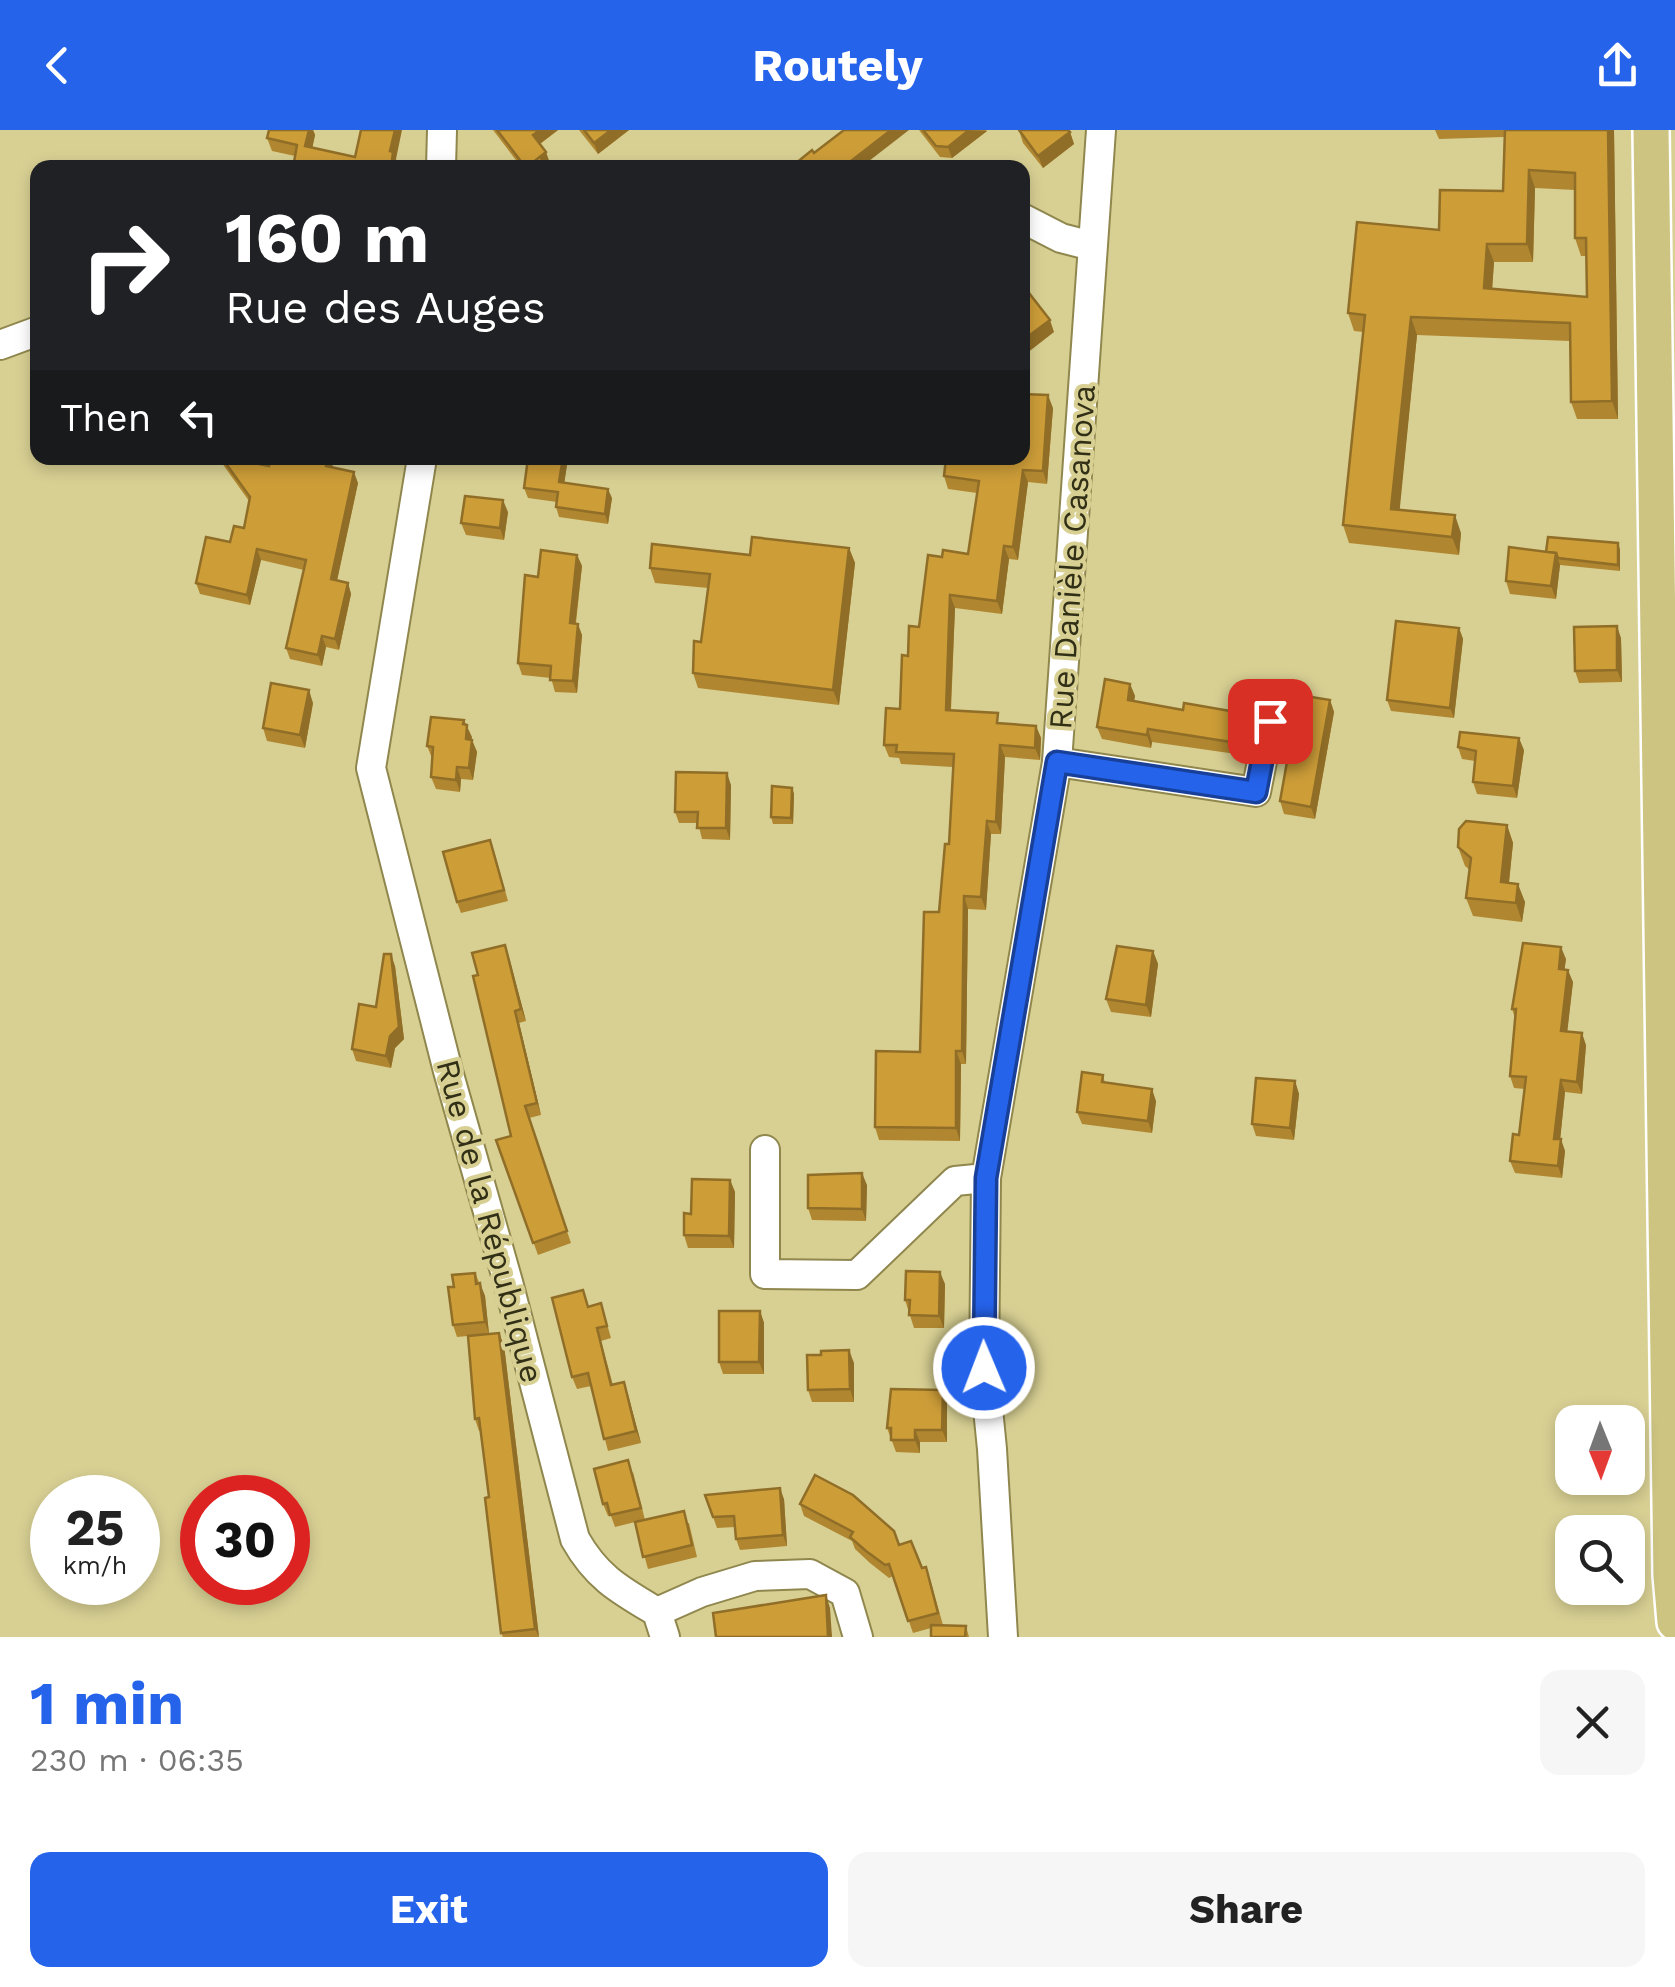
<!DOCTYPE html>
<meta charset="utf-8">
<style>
:root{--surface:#fff;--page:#f6f6f6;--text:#222;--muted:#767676;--accent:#2563eb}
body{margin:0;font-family:"Work Sans",sans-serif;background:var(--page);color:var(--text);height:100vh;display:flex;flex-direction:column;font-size:38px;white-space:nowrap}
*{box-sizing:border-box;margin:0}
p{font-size:32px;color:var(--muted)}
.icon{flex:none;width:55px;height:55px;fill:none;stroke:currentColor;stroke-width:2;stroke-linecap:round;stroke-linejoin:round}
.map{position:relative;height:1507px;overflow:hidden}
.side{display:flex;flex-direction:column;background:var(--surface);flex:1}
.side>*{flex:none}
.guide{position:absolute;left:30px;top:30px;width:1000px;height:305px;border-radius:20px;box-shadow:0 5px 15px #0003;background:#202124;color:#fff;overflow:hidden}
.needle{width:65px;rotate:179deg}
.tools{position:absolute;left:1555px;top:1275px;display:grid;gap:20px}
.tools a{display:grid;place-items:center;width:90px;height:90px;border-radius:20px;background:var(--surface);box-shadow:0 5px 15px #0003;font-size:50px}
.speed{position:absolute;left:30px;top:1345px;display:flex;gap:20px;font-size:50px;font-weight:700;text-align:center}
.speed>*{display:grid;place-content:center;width:130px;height:130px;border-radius:50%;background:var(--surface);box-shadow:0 5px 15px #0003;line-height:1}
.speed small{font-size:25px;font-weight:400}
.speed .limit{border:15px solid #d22;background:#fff;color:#111}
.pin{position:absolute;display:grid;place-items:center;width:85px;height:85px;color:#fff;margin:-42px;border-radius:20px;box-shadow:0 5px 15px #0006}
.me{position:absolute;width:110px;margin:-55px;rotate:359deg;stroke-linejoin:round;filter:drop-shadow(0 0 8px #0008)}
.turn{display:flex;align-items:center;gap:35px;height:210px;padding:0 30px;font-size:45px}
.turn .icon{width:130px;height:130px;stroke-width:2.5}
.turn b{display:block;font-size:70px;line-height:85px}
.then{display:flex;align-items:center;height:95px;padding:0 30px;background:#0003;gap:20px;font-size:38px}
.round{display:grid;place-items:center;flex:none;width:105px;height:105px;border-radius:20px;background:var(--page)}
.overview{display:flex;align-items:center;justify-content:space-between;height:170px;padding:0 30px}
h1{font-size:60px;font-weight:700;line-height:75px;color:var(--accent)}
.primary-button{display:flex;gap:20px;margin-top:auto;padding:20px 30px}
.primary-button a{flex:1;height:115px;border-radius:20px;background:var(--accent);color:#fff;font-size:40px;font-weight:700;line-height:115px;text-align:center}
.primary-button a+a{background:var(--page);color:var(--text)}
header{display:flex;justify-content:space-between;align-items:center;height:130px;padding:0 30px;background:var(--accent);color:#fff;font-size:45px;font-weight:700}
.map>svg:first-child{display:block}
</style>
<header><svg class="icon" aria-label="back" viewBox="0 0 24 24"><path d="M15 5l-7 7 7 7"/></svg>Routely<svg class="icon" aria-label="share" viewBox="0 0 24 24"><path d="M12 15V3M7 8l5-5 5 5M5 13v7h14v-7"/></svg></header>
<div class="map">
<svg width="1675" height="1507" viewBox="0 0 1675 1507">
<rect width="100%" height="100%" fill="#d8d093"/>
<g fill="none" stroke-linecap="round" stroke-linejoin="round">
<defs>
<g id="minor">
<path d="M441,38L442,0"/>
<path d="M1022,88L1061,108L1092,116"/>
<path d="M0,215L38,201"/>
<path d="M422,328L371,638L448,941L508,1152L575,1409C597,1448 620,1460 657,1482L665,1507"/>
<path d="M1057,632L1256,662L1270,591"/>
<path d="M765,1020V1144L857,1145L955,1051L986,1048"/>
<path d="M657,1482L702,1462L755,1446L810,1444L845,1463L858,1507"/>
<path d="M1003,1507L992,1319L984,1239L986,1048L1057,632L1101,0"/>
</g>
<path id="major" d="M1651,0L1671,1445L1675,1492"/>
</defs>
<use href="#minor" stroke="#8f874d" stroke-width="32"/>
<use href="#major" stroke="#fff" stroke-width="40"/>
<use href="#minor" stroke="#fff" stroke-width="28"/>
<use href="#major" stroke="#cdc481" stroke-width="35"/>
</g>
<g fill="#b08730" fill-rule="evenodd">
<path d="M269,0H313L315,5L312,18L355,27L396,29L398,35L295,26L272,21L267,8Z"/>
<path d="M493,0H558L540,14L550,33L546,35L548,38H522Z"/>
<path d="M579,0H629L598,24Z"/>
<path d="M919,0H986L987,1L952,28L940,27Z"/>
<path d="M1019,0L1070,2L1074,14L1043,38L1023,13Z"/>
<path d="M1435,0H1614L1618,289H1577L1571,272L1570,211L1417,205L1399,380L1461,403L1459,425L1349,413L1343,395L1363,202L1354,201L1348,183L1439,100L1503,61L1504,7L1439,9ZM1535,58L1575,60V108L1581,126H1586L1587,167L1492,158L1494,132H1533Z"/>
<path d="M1053,278L1047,354L1028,352L1018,430L1009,429L1002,484L955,478L951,581L1001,593L1036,596L1041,608L1040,630L1005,627L1001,704H991L986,780L968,779L966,934H961L960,1011L879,1010L875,997L920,922L949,714L953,637L901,634L899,628L889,627L884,615L900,579L908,526L942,427L968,424L977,363L948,359L944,346L1022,328Z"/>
<path d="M221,328L269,336L271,328H334L332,337L358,353L337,450L348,453L351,464L339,520L326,517L322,536L290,529L286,518L304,440L261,430L250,475L200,464L196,453L244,398L249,371L224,336Z"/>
<path d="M528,328H568L564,353L612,368L608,394L559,387L556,377L557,372L528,368L524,358Z"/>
<path d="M508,382L504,410L466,405L461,393Z"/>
<path d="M1618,413L1620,420V441L1560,435L1556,469L1510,464L1506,451L1546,422Z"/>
<path d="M849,418L855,433L839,575L698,558L693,543L701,512L708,458L655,453L650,438L750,425Z"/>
<path d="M577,425L582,436L576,493L582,505L577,563L555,562L551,548L522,545L518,533L538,447Z"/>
<path d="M1459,498L1463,509L1454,588L1391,581L1387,570Z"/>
<path d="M1621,508L1622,552L1579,553L1575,541Z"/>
<path d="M1130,554L1135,566L1134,571L1241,594L1236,624L1152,612L1151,618L1102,609L1097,597Z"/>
<path d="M1330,570L1334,582L1315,689L1284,684L1280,671Z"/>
<path d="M313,573L305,618L267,611L263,598Z"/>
<path d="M465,594L477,622L473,650L461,649L460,662L436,659L431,647L432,628L427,616Z"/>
<path d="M1458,617L1524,620L1517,668L1477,664L1473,652L1475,631L1462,629Z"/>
<path d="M731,655L730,710L702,709L698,693H679L675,682Z"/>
<path d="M792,658L794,664L793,694H773L771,687Z"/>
<path d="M1507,695L1513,713L1509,753L1525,772L1522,792L1473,786L1466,768L1470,740L1465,736L1458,717Z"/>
<path d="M494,721L508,771L461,783L457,772Z"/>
<path d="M505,815L526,891L519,893L541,985L529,988L571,1113L538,1125L496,1010L511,1006Z"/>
<path d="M1153,821L1158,834L1151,887L1111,882L1106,869Z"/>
<path d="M1566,829L1564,840L1573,852L1567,901L1586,915L1582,964L1565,962L1560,1009L1565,1021L1562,1048L1515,1043L1510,1031L1519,1005L1525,959L1514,958L1510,946L1515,888L1512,879Z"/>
<path d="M395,836L404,909L395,918L391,938L356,931L352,919L376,877Z"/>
<path d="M1103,945L1105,953L1156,971L1152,1003L1082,994L1077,982Z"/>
<path d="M1295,951L1299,964L1294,1010L1256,1006L1252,994Z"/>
<path d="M730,1050L735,1062L734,1118H688L684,1105L691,1084Z"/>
<path d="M867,1055L866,1091L812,1090L808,1078Z"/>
<path d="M475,1143L485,1166L489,1204L457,1207L453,1195L454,1157Z"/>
<path d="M945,1154L944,1198H914L905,1170Z"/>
<path d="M601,1173L611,1208L601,1211L613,1255L628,1265L641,1313L608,1321L591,1256L577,1259L572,1247L589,1176Z"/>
<path d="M760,1181L764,1193V1244H723L719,1232Z"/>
<path d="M504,1215L539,1507H503L501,1503L489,1367L481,1301H479L475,1289Z"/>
<path d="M854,1233V1272H812L808,1260Z"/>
<path d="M947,1272V1312H920V1323L896,1322L887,1298Z"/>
<path d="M633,1342L645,1390L689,1393L697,1427L648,1439L635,1392L615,1397L611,1386H608L603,1374Z"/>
<path d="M705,1365L784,1369L787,1416L740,1420L736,1409L735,1397L717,1398Z"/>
<path d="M800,1374L899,1415L922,1438L930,1449L943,1495L966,1496L969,1507H931V1498L913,1503L893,1446L889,1448L870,1433L855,1419L852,1411L804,1386Z"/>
</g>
<g fill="#906e27">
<path d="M309,0H313L315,5L310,29L305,16Z"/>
<path d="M395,0H402L396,29L397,38H391L390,21Z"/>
<path d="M540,0H558L537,16L533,5Z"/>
<path d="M611,0H629L598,24L594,13Z"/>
<path d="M891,0H909L860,38H842Z"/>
<path d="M969,0L987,1L952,28L948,17Z"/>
<path d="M1608,0H1614L1618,289L1612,271Z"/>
<path d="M1070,2L1074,14L1043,38L1038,26Z"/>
<path d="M546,22L550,33L544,38L532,33Z"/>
<path d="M1529,40L1535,58L1533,132L1527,114Z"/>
<path d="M1487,114L1494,132L1491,176L1484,158Z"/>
<path d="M1411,187L1417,205L1398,397L1391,379Z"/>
<path d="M1050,190L1054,202L1022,227V211Z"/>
<path d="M1048,265L1053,278L1047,354L1043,341Z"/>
<path d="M328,328H334L330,347L326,336Z"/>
<path d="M563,328H568L563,362L559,352Z"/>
<path d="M1023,340L1028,352L1018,430L1013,417Z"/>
<path d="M354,342L358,353L335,460L331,449Z"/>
<path d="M608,359L612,368L608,394L605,384Z"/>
<path d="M503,370L508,382L504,410L500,398Z"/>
<path d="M1455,385L1461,403L1459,425L1452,407Z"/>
<path d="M1618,413L1620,420V441L1618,435Z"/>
<path d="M1004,416L1009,429L1002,484L997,471Z"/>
<path d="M849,418L855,433L839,575L833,560Z"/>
<path d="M257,419L261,430L250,475L247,465Z"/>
<path d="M1556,423L1560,435L1556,469L1551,456Z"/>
<path d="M577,425L582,436L574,505L570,493Z"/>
<path d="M348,453L351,464L339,520L335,509Z"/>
<path d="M950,465L955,478L950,593L946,580Z"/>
<path d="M578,494L582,505L577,563L573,551Z"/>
<path d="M1617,496L1621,508L1622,552L1617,540Z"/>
<path d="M1459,498L1463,509L1454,588L1450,578Z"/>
<path d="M322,506L326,517L322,536L318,525Z"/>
<path d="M1130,554L1135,566L1132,582L1128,570Z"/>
<path d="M309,560L313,573L305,618L300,605Z"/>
<path d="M1330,570L1334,582L1315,689L1311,677Z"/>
<path d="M1236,582L1241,594L1236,624L1231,612Z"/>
<path d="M464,590L472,607L470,621L466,609Z"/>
<path d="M1036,596L1041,608L1040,630L1035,618Z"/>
<path d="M1148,599L1152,612L1151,618L1147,605Z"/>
<path d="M1519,608L1524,620L1517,668L1513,656Z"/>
<path d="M472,610L477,622L473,650L469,638Z"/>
<path d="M1000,615L1005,627L1001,704L996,692Z"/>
<path d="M457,637L461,649L460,662L456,650Z"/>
<path d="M727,643L731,655L730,710L726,698Z"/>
<path d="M792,658L794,664L793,694L791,688Z"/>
<path d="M987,691L991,704L986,780L981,767Z"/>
<path d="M1507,695L1513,713L1507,770L1501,752Z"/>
<path d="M1518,754L1525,772L1522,792L1516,773Z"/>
<path d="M964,766L968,779L966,934L962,921Z"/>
<path d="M505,815L509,827L526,891L521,879Z"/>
<path d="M1561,817L1566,829L1563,851L1559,839Z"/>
<path d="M1153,821L1158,834L1151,887L1146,875Z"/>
<path d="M391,824L395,836L404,909L395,918L391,938L386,926Z"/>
<path d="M1568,840L1573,852L1566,913L1561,901Z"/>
<path d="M515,881L519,893L541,985L537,973Z"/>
<path d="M1582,903L1586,915L1582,964L1577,952Z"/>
<path d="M956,921L961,934L960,1011L956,998Z"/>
<path d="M1561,950L1565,962L1559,1021L1554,1009Z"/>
<path d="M1295,951L1299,964L1294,1010L1290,998Z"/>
<path d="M1152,959L1156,971L1152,1003L1148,991Z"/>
<path d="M1561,1009L1565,1021L1562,1048L1558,1036Z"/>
<path d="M862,1043L867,1055L866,1091L862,1079Z"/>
<path d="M730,1050L735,1062L734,1118L729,1106Z"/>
<path d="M940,1142L945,1154L944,1198L939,1186Z"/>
<path d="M480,1153L485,1166L489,1204L485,1192Z"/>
<path d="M760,1181L764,1193V1244L759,1232Z"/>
<path d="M499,1203L504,1215L539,1507L535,1499Z"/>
<path d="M849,1220L854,1233V1272L850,1259Z"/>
<path d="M624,1252L628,1265L641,1313L636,1301Z"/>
<path d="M943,1260L947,1272V1312L942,1300Z"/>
<path d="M915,1300L920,1312V1323L915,1310Z"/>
<path d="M780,1358L784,1369L787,1416L783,1405Z"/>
<path d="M826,1465L830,1478L832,1507H828Z"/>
</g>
<g fill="#cd9d38" stroke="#906e27" stroke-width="2.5" fill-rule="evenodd">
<path d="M269,0H309L305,16L355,27L361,0H395L390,21L393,22L391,38H293L297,15L267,8Z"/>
<path d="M497,0H540L533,5L546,22L532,33L540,27L548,38H526Z"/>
<path d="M584,0H611L594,13Z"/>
<path d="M844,0H891L842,38H790L812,20L814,23Z"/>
<path d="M923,0H969L948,17L936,16Z"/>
<path d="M1019,0H1068L1070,2L1038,26Z"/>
<path d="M1505,0H1608L1612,271L1571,272L1570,193L1411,187L1391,379L1455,385L1452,407L1343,395L1365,185L1348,183L1357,92L1439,100L1440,60L1503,61ZM1529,40L1575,43V108H1586L1587,167L1484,158L1487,114H1527Z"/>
<path d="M1022,154L1050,190L1022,211Z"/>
<path d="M1022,264L1048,265L1043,341L1023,340L1013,417L1004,416L997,471L950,465L946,580L998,583L997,593L1036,596L1035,618L1000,615L996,692L987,691L981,767L964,766L962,921H956V998L875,997L876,921L920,922L924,782H939L945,714H949L954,624L896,622L897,615H884L886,578L900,579L902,525L908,526L909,496L919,497L928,425L942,427L943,420L968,424L979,351L944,346L946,328H1022Z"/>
<path d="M222,328H229L269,336L271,328H328L326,336L354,342L331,449L348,453L335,509L322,506L318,525L286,518L306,430L257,419L247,465L196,453L206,407L230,412L234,396L244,398L250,367Z"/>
<path d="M528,328H563L559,352L608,359L605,384L556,377L558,362L524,358Z"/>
<path d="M465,366L503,370L500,398L461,393Z"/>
<path d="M752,407L849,418L833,560L693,543L694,511L701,512L710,444L650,438L652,414L750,425Z"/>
<path d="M1548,407L1618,413V435L1558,428L1556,423L1546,422Z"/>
<path d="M1509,417L1556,423L1551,456L1506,451Z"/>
<path d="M541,420L577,425L570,493L578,494L573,551L550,550L551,536L518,533L525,445L538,447Z"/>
<path d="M1396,491L1459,498L1450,578L1387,570Z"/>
<path d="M1617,496V540L1575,541L1574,497Z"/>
<path d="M1105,549L1130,554L1128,570L1183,580L1184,573L1236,582L1231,612L1148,599L1147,605L1097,597Z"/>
<path d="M271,553L309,560L300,605L263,598Z"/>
<path d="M1299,565L1330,570L1311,677L1280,671Z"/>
<path d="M431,587L464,590L463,594L467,595L466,609L472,610L469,638L457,637L456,650L431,647L433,617L427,616Z"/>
<path d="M1460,602L1519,608L1513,656L1473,652L1476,621L1458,617Z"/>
<path d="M676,642L727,643L726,698H697L698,682H675Z"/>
<path d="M772,656L792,658L791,688L771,687Z"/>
<path d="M1466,691L1507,695L1501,752L1518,754L1516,773L1466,768L1471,728L1458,717L1459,699Z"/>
<path d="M490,710L504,760L457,772L443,722Z"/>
<path d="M1523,813L1561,817L1559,839L1568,840L1561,901L1582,903L1577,952L1561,950L1554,1009H1561L1558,1036L1510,1031L1513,1004L1519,1005L1526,947L1510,946L1516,879H1512Z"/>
<path d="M505,815L521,879L515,881L537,973L525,976L567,1101L533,1113L496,1010L511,1006L473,846L478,845L472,823Z"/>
<path d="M1117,816L1153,821L1146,875L1106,869Z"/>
<path d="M384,824H391L399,897L390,906L386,926L352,919L359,874L376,877Z"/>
<path d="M1082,942L1103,945L1102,952L1152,959L1148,991L1077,982Z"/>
<path d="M1256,948L1295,951L1290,998L1252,994Z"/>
<path d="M862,1043V1079L808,1078V1045Z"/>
<path d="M692,1049L730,1050L729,1106L684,1105V1083L691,1084Z"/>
<path d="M906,1141L940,1142L939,1186L909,1185L910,1170H905Z"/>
<path d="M475,1143L476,1154L480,1153L485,1192L453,1195L448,1157H454L452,1145Z"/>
<path d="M583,1160L588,1177L601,1173L607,1196L597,1198L611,1255L624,1252L636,1301L604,1309L588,1243L572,1247L552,1168Z"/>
<path d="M719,1181H760L759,1232H719Z"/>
<path d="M499,1203L535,1499L501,1503L485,1368L489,1367L479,1288L475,1289L468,1206Z"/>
<path d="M849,1220L850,1259L808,1260L807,1225H821V1221Z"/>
<path d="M891,1259L943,1260L942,1300H915V1310H891V1298H887Z"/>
<path d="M628,1330L641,1378L610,1385L607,1373L603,1374L594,1339Z"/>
<path d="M815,1345L853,1365L894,1401L899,1415L911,1411L922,1438L926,1437L938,1483L908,1491L889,1434L885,1435L866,1421L850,1407L853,1402L800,1374Z"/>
<path d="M780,1358L783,1405L736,1409L734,1386L713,1387L705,1365Z"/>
<path d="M684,1381L692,1415L643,1427L635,1392Z"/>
<path d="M826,1465L828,1507H716L713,1483Z"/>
<path d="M931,1495L966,1496L965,1507H931Z"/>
</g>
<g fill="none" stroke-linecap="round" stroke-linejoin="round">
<defs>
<path id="route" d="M984,1238L986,1048L1057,632L1256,662L1270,591"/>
</defs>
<use href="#route" stroke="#184099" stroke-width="25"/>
<use href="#route" stroke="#2563eb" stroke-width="18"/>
</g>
<g text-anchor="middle" stroke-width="8" stroke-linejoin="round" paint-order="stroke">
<g font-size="32" fill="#322f17" stroke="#d8d093">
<text transform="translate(1072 427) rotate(-86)" y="11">Rue Danièle Casanova</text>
<text transform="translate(490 1091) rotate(75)" y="11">Rue de la République</text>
</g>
</g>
</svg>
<div class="tools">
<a><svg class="needle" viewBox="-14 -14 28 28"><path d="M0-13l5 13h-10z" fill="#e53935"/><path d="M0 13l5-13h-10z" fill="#767676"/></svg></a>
<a><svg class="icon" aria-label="search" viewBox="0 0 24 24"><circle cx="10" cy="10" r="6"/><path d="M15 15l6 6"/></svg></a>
</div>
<div class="speed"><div>25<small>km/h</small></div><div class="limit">30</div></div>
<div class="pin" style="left:1270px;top:591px;background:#d93025"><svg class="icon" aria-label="arrive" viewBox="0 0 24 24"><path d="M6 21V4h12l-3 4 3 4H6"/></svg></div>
<svg class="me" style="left:984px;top:1238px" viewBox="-20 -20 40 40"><circle r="17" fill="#2563eb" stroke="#fff" stroke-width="3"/><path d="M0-11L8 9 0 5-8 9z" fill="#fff"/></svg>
<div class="guide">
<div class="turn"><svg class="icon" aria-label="right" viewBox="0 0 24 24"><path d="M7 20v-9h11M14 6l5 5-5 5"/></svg><div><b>160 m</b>Rue des Auges</div></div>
<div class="then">Then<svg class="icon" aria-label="left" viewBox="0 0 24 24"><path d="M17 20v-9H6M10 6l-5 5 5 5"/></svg></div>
</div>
</div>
<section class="side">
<div class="overview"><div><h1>1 min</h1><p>230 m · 06:35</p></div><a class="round"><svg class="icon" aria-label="close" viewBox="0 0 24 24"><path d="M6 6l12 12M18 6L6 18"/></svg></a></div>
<div class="primary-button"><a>Exit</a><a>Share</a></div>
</section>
